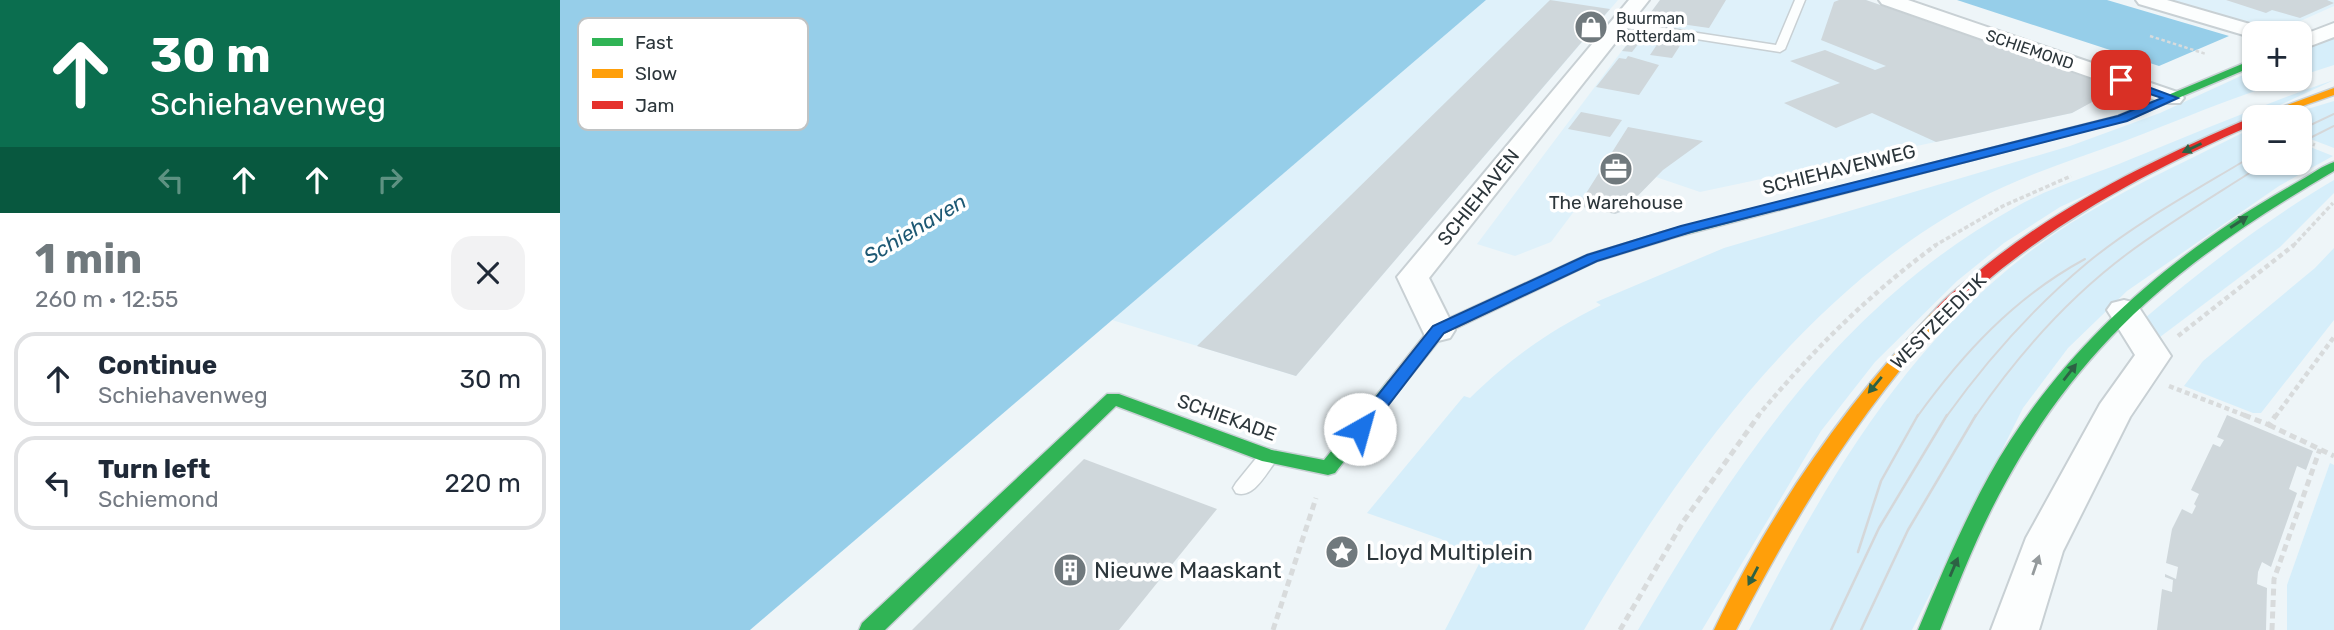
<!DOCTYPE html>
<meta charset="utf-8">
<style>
:root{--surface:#fff;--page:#f2f2f3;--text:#1f2937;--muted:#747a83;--line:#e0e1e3;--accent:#70797d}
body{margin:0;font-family:Rubik,sans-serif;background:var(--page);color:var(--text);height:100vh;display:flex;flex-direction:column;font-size:26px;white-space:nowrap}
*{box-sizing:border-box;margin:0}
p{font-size:23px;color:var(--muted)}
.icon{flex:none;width:38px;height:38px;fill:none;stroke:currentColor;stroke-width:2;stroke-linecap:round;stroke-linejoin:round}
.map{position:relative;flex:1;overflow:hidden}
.side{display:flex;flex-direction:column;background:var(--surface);width:560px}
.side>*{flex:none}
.hud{background:#0b6e4f;color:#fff;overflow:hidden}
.fabs{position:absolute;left:1682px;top:21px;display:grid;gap:14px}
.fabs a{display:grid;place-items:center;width:70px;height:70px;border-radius:14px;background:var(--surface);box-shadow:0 2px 5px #0004;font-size:35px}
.pin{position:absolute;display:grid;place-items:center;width:60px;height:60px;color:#fff;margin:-30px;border-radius:14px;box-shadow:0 4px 10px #0006}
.me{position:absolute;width:77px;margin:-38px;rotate:38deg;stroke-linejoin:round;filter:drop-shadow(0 0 5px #0008)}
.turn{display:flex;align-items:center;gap:24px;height:147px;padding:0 35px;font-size:32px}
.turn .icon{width:91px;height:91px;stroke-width:2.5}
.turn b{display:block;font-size:49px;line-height:60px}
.lanes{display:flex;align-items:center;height:66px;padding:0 35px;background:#0003;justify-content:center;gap:35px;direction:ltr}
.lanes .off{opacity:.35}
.round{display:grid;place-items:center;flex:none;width:74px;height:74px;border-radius:21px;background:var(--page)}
.head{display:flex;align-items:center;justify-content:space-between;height:119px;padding:0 35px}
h1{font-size:42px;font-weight:700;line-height:52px;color:var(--accent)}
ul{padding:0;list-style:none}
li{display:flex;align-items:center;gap:21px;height:94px;margin:0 14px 10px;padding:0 21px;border:4px solid var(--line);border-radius:21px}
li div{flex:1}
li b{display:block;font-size:26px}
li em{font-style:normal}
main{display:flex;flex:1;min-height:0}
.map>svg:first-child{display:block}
</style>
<main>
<section class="side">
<div class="hud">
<div class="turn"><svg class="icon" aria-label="ahead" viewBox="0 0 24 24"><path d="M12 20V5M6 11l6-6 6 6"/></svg><div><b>30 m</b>Schiehavenweg</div></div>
<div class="lanes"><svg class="icon off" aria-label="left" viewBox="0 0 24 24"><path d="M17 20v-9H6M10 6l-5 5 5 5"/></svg><svg class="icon" aria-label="ahead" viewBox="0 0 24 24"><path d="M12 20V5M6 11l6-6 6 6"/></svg><svg class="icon" aria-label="ahead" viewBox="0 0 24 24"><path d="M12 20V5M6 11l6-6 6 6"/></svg><svg class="icon off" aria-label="right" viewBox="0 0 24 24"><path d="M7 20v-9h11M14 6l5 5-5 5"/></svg></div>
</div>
<div class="head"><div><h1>1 min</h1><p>260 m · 12:55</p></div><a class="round"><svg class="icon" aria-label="close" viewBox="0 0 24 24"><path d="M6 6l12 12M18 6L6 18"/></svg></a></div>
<ul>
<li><svg class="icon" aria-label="ahead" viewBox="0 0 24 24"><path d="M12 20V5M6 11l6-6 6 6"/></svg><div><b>Continue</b><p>Schiehavenweg</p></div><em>30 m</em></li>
<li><svg class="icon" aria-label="left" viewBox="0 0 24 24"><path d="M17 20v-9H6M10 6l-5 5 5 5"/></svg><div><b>Turn left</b><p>Schiemond</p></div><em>220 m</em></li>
</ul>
</section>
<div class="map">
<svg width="1774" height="630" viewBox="0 0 1774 630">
<rect width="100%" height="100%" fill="#eef5f8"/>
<g fill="#dff1fa">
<path d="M926,0H1058L736,376L552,320Z"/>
<path d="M1100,0H1306L1571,93L1545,105L1533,101L1512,113L1140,192L1096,177L1063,211L1055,214L1018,206L991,242L955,256L917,244L1073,36L1082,37L1094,21L1086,19Z"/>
<path d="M1607,0H1774V6L1718,31Z"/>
</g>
<g fill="#d6eefa">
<path d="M1774,35V65L1740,76V50Z"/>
<path d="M1694,70V79H1731C1673,97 1619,120 1562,142C1513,160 1461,176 1415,201C1248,289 1117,470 1024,630H885L920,562L881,539L807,513L904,396L910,398C953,356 988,332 1041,305L1036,302L1164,248L1510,146L1600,113Z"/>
<path d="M1774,80L1500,207L1444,243L1397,281L1315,362L1261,431L1142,630H1078C1175,464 1281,304 1454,208C1490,187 1533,175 1571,159C1639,132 1705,103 1774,80Z"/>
<path d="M1774,101V148L1740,135V117H1721Z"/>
<path d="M1694,127V163H1740V143L1773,156L1719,186L1567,291L1508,348L1463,408L1352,630H1189C1273,468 1363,312 1524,215C1578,182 1638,156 1694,127Z"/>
<path d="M1774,180V193L1720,247L1600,337L1585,318C1645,267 1706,220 1774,180Z"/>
<path d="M1774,248V320L1701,413H1693L1624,386L1643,361L1755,268Z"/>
<path d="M1770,463L1774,465V630H1727V585Z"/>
</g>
<g fill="#96cee9">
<path d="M0,0H926L190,630H0Z"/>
<path d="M1397,0H1547L1669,36L1599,66Z"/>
</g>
<g fill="#cfd7db">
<path d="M990,0L1050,9L736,376L637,346Z"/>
<path d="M1100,0H1166L1149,28L1086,19Z"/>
<path d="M1279,0H1306L1571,93L1545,105L1534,101L1512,113L1376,142L1312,113L1276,128L1224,103L1280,83L1230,61L1265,50L1315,70L1326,66L1261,40L1274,2Z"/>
<path d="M1666,0H1767L1774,3L1740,18L1712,10L1706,13Z"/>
<path d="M1074,36L1083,38L1072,52L1062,51Z"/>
<path d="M1100,40L1121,44L1112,58L1090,55Z"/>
<path d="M1068,56L1099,65L1079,95L1036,87L1059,58L1066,59Z"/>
<path d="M1021,112L1062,120L1050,137L1008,129Z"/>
<path d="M1068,127L1143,141L1103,170L1063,211L1055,214L1018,206Z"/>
<path d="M1667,415L1753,451L1746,470L1737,466L1729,489L1737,493L1711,567L1702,562L1698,572L1697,584L1707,588L1706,630H1597L1602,589L1612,592L1613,580L1605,577V574L1616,579L1618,567L1606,563L1612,529L1622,509L1632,514L1636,506L1634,504L1639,494L1631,490L1653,444L1660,447L1664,440L1657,437Z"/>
<path d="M524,459L657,509L559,630H352Z"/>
</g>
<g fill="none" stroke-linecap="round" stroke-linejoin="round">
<defs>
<g id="lane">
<path d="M1235,0H1245L1225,49L1220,52L1059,27L1054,24L1059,21L1216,45Z"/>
<path d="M709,449L716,451L718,456L716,461C706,473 694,499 676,493L673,488L676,483L702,451Z"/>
</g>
<g id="street">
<path d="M1069,0H1089L869,278L895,330L890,338L878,341L866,338L837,277Z"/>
<path d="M1319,0H1348L1620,93L1624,98L1620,103H1604L1322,4Z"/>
<path d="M1576,0H1607L1707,29L1710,33H1694V38L1579,4Z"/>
<path d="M1774,23V37L1740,50V36Z"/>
<path d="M1564,300L1576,303L1611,356L1570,417L1503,551L1479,630H1431L1466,538L1540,404L1575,355L1547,310L1552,303Z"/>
</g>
<g id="fast">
<path d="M1694,59V66L1566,120L1104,240L1097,236L1099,233L1558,116Z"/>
<path d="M1774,162V171C1632,254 1528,333 1447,480C1420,528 1400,579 1380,630H1358C1380,578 1402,525 1429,476C1487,372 1571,290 1669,224C1692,208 1717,194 1741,180C1752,174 1762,166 1774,162Z"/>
<path d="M834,379L840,381L843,385L840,389L775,473L768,475L702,461L556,406L325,630H299L302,623L547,394H559L712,450L764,460L828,381Z"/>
</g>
<g id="slow">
<path d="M1774,88V95L1711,117H1695Z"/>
<path d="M1104,232L1111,236L1109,239L1037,261L884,334L840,389H828L825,385L872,326L1027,255Z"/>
<path d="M1378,311L1386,316L1384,319C1297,414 1235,516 1176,630H1154C1209,514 1284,405 1372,313Z"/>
</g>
<path id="jam" d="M1694,117V124C1578,175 1476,231 1384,319L1378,321L1370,316C1384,297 1407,281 1425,266C1505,202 1597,158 1690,118L1697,117Z"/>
</defs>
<use href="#lane" stroke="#c8d0d4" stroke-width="3"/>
<use href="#street" stroke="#c8d0d4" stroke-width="4"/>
<use href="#fast" stroke="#c8d0d4" stroke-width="3"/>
<use href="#slow" stroke="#c8d0d4" stroke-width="3"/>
<use href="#jam" stroke="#c8d0d4" stroke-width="3"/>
<path stroke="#d8dbdc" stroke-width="2.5" stroke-dasharray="3.5 2.5" stroke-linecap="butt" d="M1590,36L1646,54"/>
<g stroke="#d8dbdc" stroke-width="3.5" stroke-dasharray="4.5 2.5" stroke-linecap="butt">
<path d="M1740,139L1755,145"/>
<path d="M1374,246L1443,206L1511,176"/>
<path d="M1733,246L1773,203"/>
</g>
<g stroke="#d8dbdc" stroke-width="4.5" stroke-dasharray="5 3.5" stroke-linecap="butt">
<path d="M1618,336L1734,245"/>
<path d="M1609,386L1689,417"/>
<path d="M1197,417C1251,352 1308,295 1376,245"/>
<path d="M1715,417L1774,337"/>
</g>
<g stroke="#d8dbdc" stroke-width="5" stroke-dasharray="7 4.5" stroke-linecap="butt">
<path d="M1684,415L1709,425L1716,415"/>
<path d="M1709,425L1774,456"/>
<path d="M713,630L756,498"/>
<path d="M1060,630L1123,522L1199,415"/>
<path d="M1712,630L1714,579L1760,449"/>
</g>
<use href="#lane" fill="#fcfefe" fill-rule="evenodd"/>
<use href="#street" fill="#fcfefe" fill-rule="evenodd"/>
<use href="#fast" fill="#30b455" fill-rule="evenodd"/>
<use href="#slow" fill="#ff9f0a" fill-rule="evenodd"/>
<use href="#jam" fill="#e5322d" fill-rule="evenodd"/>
<g stroke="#d5d7d9" stroke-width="2">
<path d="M1740,130L1774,114"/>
<path d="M1740,143L1774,126"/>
<path d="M1357,417C1403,353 1455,297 1525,259"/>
<path d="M1386,417C1427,360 1473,308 1527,263C1578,221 1638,189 1694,155"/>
<path d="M1415,417C1457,356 1507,299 1567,254C1611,221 1659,193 1705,163"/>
</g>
<g stroke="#d5d7d9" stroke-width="2.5">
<path d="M1298,552L1321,481L1358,415"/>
<path d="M1271,630L1319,528L1387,415"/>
<path d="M1301,630L1348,530L1416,415"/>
</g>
</g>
<defs><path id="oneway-solid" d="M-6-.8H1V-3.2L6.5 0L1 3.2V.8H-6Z" transform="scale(1.75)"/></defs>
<g fill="#2d6244">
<use href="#oneway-solid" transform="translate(1632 148) rotate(155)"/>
<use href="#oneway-solid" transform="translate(1679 222) rotate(-33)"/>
<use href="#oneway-solid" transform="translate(1510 372) rotate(-52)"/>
<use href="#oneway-solid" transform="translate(1315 385) rotate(130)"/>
<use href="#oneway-solid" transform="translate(1394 567) rotate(-67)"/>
<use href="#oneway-solid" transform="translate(1193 576) rotate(118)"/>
</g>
<use fill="#949a9c" href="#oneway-solid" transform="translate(1476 565) rotate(-71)"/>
<path fill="#1a73e8" stroke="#114b97" stroke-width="2" d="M1561,77L1618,98L1567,121L1131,232L1037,261L884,333L806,434L800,435L791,429L873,326L1027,255L1121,226L1558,116L1602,98L1557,83V78Z"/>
<defs>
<symbol id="shop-disc" viewBox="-11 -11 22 22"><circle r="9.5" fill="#70797d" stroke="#fff"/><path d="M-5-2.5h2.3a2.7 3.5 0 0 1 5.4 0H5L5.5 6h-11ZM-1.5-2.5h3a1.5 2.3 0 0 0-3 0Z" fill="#fff"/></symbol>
<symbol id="office-disc" viewBox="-11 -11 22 22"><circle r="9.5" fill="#70797d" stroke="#fff"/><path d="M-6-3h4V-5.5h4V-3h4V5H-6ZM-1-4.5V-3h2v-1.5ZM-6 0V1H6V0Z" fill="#fff"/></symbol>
<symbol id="sight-disc" viewBox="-11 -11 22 22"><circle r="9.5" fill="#70797d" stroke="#fff"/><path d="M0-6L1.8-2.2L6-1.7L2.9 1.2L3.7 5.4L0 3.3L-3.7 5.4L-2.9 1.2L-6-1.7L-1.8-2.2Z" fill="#fff"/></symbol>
<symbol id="building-disc" viewBox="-11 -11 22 22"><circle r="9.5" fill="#70797d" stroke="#fff"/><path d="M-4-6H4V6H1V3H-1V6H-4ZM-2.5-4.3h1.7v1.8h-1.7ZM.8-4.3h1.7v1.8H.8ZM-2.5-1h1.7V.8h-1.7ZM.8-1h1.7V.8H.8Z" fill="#fff"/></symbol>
</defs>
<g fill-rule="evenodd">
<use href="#shop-disc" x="1012" y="8" width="38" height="38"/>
<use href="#office-disc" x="1037" y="150" width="38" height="38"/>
<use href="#sight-disc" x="763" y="533" width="38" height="38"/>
<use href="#building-disc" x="491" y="551" width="38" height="38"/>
</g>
<g text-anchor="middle" stroke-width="7" stroke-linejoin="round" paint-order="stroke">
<g font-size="16" fill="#2c363b" stroke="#fff" text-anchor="start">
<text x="1056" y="24">Buurman<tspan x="1056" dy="18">Rotterdam</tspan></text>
</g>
<g font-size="16" fill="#2c363b" stroke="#fff">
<text transform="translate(1470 49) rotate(19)" y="6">SCHIEMOND</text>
</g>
<g font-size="19" fill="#2c363b" stroke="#fff">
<text transform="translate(1279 169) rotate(-14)" y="7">SCHIEHAVENWEG</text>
<text transform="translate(918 197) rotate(-51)" y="7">SCHIEHAVEN</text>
<text transform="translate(1378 321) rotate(-45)" y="7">WESTZEEDIJK</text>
<text transform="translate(667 417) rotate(20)" y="7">SCHIEKADE</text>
</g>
<g font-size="19" fill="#2c363b" stroke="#fff">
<text x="1056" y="209">The Warehouse</text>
</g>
<g font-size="21" font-style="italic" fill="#1e5974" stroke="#fff">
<text transform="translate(355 229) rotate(-31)" y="7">Schiehaven</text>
</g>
<g font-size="23" fill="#2c363b" stroke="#fff" text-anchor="start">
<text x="806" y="560">Lloyd Multiplein</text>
<text x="534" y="578">Nieuwe Maaskant</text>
</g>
</g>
<rect x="18" y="18" width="230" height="112" rx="10" fill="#fff" stroke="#c0c3c4" stroke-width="2"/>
<rect x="32" y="38" width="31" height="8" fill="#30b455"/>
<rect x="32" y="69" width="31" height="9" fill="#ff9f0a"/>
<rect x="32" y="101" width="31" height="8" fill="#e5322d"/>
<g font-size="19" fill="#2c363b">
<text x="75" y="49">Fast</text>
<text x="75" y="80">Slow</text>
<text x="75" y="112">Jam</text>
</g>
</svg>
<div class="fabs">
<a>+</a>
<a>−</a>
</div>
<div class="pin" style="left:1561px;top:80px;background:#d93025"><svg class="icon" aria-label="arrive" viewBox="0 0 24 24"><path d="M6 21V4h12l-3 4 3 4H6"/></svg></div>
<svg class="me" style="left:800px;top:429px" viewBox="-20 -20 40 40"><circle r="19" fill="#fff"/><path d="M0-13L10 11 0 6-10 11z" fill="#1a73e8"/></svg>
</div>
</main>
